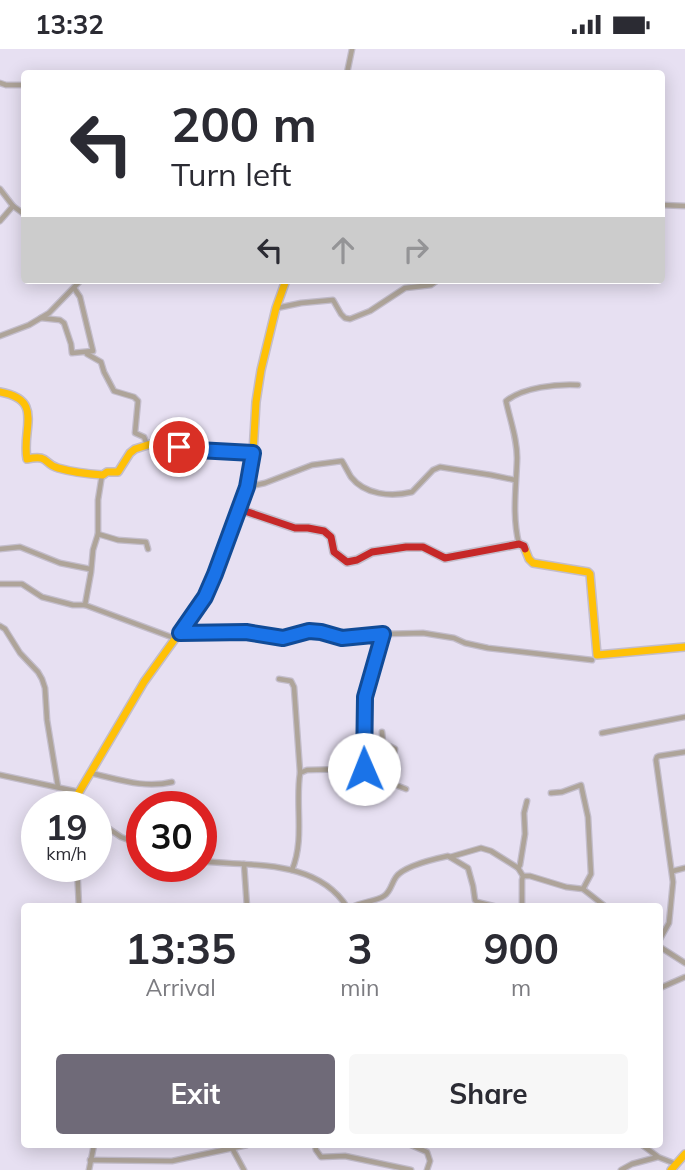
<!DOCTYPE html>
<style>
:root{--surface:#fff;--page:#f7f7f7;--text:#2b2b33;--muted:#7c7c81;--accent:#6f6a78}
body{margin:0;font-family:Mulish,sans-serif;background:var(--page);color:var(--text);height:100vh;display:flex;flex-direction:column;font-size:26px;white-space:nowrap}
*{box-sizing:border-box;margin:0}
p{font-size:23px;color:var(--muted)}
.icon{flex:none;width:38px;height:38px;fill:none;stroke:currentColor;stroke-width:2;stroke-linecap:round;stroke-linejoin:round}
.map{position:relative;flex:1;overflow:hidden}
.side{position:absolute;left:21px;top:854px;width:642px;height:245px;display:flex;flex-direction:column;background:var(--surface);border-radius:7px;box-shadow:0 4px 18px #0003}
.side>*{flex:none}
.guide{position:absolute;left:21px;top:21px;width:644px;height:214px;border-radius:7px;box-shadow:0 4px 18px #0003;background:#fff;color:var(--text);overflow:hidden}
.speed{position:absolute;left:21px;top:742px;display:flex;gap:14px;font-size:35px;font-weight:700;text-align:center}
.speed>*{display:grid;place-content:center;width:91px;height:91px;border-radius:50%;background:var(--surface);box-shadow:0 4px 18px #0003;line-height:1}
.speed small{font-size:18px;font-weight:400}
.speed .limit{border:10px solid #d22;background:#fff;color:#111}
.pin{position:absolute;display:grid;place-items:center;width:60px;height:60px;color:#fff;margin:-30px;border:4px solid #fff;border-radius:50%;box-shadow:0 2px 7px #0007}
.me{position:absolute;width:77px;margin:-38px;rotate:359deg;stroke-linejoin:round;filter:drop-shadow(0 0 5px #0008)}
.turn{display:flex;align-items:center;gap:24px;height:147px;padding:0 35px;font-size:32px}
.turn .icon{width:91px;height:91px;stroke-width:2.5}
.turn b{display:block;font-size:49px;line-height:60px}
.lanes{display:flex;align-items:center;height:66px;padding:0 35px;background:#0003;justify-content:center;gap:35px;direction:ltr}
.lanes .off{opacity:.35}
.eta{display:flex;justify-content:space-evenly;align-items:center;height:119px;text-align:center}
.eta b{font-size:42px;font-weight:700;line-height:49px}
.button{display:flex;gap:14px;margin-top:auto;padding:14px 35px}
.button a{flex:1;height:80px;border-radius:7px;background:var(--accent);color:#fff;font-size:28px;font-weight:700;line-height:80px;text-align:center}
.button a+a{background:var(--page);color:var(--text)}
.status{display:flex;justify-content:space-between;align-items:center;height:49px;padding:0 35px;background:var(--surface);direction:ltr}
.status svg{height:19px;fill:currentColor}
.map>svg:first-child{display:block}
</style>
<div class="status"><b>13:32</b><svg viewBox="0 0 49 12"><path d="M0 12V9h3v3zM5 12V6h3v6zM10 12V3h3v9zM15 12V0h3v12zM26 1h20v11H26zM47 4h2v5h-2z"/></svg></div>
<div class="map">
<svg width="685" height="1121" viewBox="0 0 685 1121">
<rect width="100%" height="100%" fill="#e7e0f2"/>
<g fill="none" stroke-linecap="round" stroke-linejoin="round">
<defs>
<g id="street">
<path d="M347,24L352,0"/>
<path d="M0,34L6,36H24"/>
<path d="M0,140L13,157L24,165"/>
<path d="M662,156L685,157"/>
<path d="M0,172L13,157"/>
<path d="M277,259L301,254L333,251L341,265L345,269L350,270L370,262L405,239L431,236L438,231"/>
<path d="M41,269L60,271L64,274L71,295L72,304L93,302L80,248L74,239"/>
<path d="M0,287L29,276L49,264L81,231"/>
<path d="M87,305L101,313L104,323L114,342L134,348L138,352L135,384L144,388L147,396"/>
<path d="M247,438L265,434L312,416L342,412C345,417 348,423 351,428C365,446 391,448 412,443L433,421L440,418L491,426L515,431"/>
<path d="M98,485L118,491L146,493L148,500"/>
<path d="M519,495C512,467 516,440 517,412C518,392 510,371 506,352C524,338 556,335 578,336"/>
<path d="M0,500L20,498L60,514L90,520"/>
<path d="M0,535H22L42,548L73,556H85L174,589"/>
<path d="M85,556L91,523L93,501L98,485V451L102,426"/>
<path d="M0,577L5,580L20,604L38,623L42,630L45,639L47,671L58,738"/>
<path d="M180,584L246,583L264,585L283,589L309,582L321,583L342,589L384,585L423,584L454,589L465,594L488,599L592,611"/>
<path d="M279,630L291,632L294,638L300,723"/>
<path d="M602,684L685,668"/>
<path d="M389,719L393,735L406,740"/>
<path d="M364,720L365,648L384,585"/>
<path d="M90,724C118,730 144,740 172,733"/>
<path d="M0,726L79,743"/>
<path d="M551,744L562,743L581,736L588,768L591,825L583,840"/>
<path d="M96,771L121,788L142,796"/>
<path d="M450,808L481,799L491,802L518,819L523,827L522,831V858"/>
<path d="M201,812C250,818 316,809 347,858"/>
<path d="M244,815L247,858"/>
<path d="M77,817L79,858"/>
<path d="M518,819L520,816L525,785L524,764L527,752"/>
<path d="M292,821C305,790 295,756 300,724L307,721L389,719L393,714L395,700L383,694L382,683"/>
<path d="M673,822L685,819"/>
<path d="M523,827H530L566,838L583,840L606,858"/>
<path d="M352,858C362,853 377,852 384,847C391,842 391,835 396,828C404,817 434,810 448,807L468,819L473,837L475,851L477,853L497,858"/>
<path d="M660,890L669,874L673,833L656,711L657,708L659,707L685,703"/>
<path d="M660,898L685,914"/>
<path d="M660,939L685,928"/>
<path d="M315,1096L316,1101L321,1108L345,1107L411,1121"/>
<path d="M411,1096L427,1103L430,1112L427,1121"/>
<path d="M642,1096L657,1107"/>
<path d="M232,1099L244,1121"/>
<path d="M90,1111L172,1112L247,1096"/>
<path d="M89,1121L94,1096"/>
<path d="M621,1121L632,1115L658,1108L676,1115"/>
</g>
<g id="slow">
<path d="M0,343C45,351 21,380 27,410C50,405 43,415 58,419C72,423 88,425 103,426L107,423H118L130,404L135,400L154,394L197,400L253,404"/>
<path d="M525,500L529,510L533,514L588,523L590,525L597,606L685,598"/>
<path d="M74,758L75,750L144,633L205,548L215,525L239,460L249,427L253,404L256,353L261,321L276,259L286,231"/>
<path d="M671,1121L685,1105"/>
</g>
<path id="jam" d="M239,460L295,479H308L324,482L331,488L334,503L347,513L357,511L372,503L406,498H423L445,509L519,495L524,497L525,500"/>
</defs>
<use href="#street" stroke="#c3bdcb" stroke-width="7"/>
<use href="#slow" stroke="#c3bdcb" stroke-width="10"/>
<use href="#jam" stroke="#c3bdcb" stroke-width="10"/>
<use href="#street" stroke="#aea499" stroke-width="4.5"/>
<use href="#slow" stroke="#ffc107" stroke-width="7"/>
<use href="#jam" stroke="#c62828" stroke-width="7"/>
</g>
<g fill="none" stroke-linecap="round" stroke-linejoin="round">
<defs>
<path id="route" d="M179,398L197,401L253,404L247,438L215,525L205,548L180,584L246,583L283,589L309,582L321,583L342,589L383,585L365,648L364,720"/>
</defs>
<use href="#route" stroke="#114b97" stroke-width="18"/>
<use href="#route" stroke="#1a73e8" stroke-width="12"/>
</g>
</svg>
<div class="speed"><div>19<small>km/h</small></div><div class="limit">30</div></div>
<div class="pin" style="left:179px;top:398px;background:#d93025"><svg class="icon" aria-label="arrive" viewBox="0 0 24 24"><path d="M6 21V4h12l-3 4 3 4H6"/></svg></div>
<svg class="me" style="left:364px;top:720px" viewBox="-20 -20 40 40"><circle r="19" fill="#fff"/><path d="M0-13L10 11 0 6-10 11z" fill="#1a73e8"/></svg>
<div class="guide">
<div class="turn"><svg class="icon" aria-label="left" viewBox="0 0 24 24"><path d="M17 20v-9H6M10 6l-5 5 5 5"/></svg><div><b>200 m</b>Turn left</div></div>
<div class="lanes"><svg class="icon" aria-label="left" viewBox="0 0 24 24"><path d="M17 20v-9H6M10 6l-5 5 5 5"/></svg><svg class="icon off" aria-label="ahead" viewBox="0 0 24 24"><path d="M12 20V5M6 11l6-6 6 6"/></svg><svg class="icon off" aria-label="right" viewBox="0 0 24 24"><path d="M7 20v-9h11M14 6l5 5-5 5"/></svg></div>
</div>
<section class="side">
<div class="eta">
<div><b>13:35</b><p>Arrival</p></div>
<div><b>3</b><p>min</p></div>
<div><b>900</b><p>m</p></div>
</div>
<div class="button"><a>Exit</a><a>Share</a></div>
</section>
</div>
